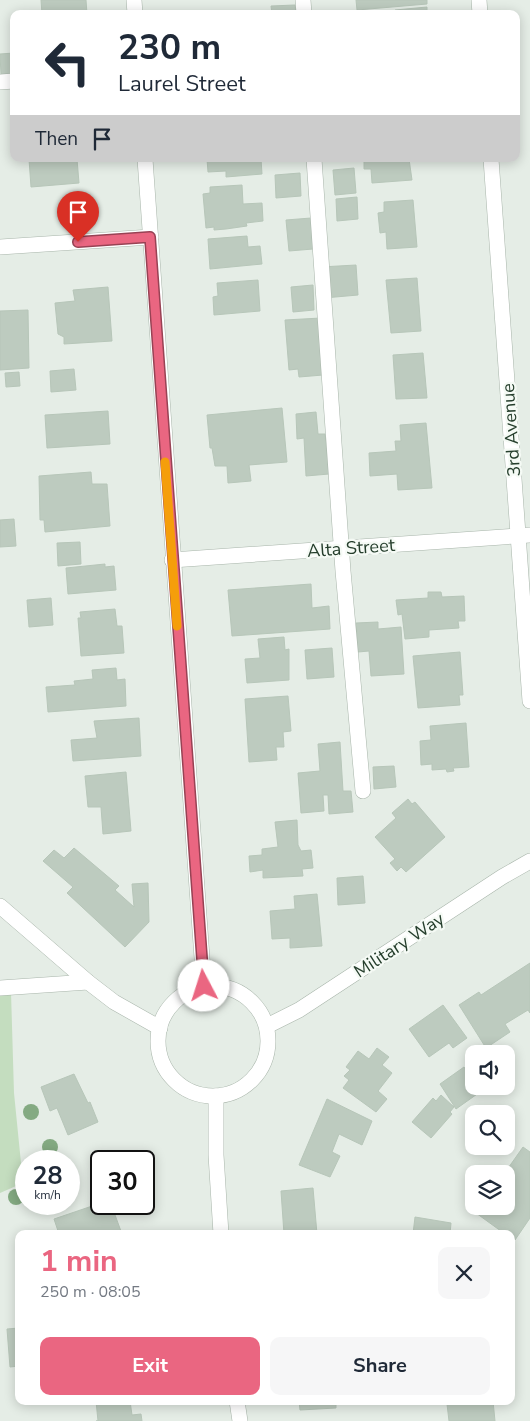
<!DOCTYPE html>
<meta charset="utf-8">
<style>
:root{--surface:#fff;--page:#f6f6f7;--text:#1f2937;--muted:#747a83;--accent:#ea6681}
body{margin:0;font-family:"Nunito Sans",sans-serif;background:var(--page);color:var(--text);height:100vh;display:flex;flex-direction:column;font-size:19px;white-space:nowrap}
*{box-sizing:border-box;margin:0}
p{font-size:16px;color:var(--muted)}
.icon{flex:none;width:28px;height:28px;fill:none;stroke:currentColor;stroke-width:2;stroke-linecap:round;stroke-linejoin:round}
.map{position:relative;flex:1;overflow:hidden}
.side{position:absolute;left:15px;top:1230px;width:500px;height:175px;display:flex;flex-direction:column;background:var(--surface);border-radius:10px;box-shadow:0 2px 12px #0003}
.side>*{flex:none}
.top-card{position:absolute;left:10px;top:10px;width:510px;height:152px;border-radius:10px;box-shadow:0 2px 12px #0003;background:#fff;color:var(--text);overflow:hidden}
.buttons{position:absolute;left:465px;top:1045px;display:grid;gap:10px}
.buttons a{display:grid;place-items:center;width:50px;height:50px;border-radius:10px;background:var(--surface);box-shadow:0 2px 12px #0003;font-size:25px}
.speed{position:absolute;left:15px;top:1150px;display:flex;gap:10px;font-size:25px;font-weight:700;text-align:center}
.speed>*{display:grid;place-content:center;width:65px;height:65px;border-radius:50%;background:var(--surface);box-shadow:0 2px 12px #0003;line-height:1}
.speed small{font-size:12px;font-weight:400}
.speed .limit{border:2px solid #111;border-radius:8px;background:#fff;color:#111}
.pin{position:absolute;display:grid;place-items:center;width:42px;height:42px;color:#fff;margin:-51px -21px;border-radius:50% 50% 50% 0;rotate:-45deg;box-shadow:0 0 5px #0007}
.pin .icon{rotate:45deg}
.me{position:absolute;width:55px;margin:-28px;rotate:355deg;stroke-linejoin:round;filter:drop-shadow(0 0 4px #0008)}
.turn{display:flex;align-items:center;gap:18px;height:105px;padding:0 25px;font-size:22px}
.turn .icon{width:65px;height:65px;stroke-width:2.5}
.turn b{display:block;font-size:35px;line-height:42px}
.then{display:flex;align-items:center;height:48px;padding:0 25px;background:#0003;gap:10px;font-size:19px}
.round{display:grid;place-items:center;flex:none;width:52px;height:52px;border-radius:10px;background:var(--page)}
.overview{display:flex;align-items:center;justify-content:space-between;height:85px;padding:0 25px}
h1{font-size:30px;font-weight:700;line-height:38px;color:var(--accent)}
.cta{display:flex;gap:10px;margin-top:auto;padding:10px 25px}
.cta a{flex:1;height:58px;border-radius:10px;background:var(--accent);color:#fff;font-size:20px;font-weight:700;line-height:58px;text-align:center}
.cta a+a{background:var(--page);color:var(--text)}
.map>svg:first-child{display:block}
</style>
<div class="map">
<svg width="530" height="1421" viewBox="0 0 530 1421">
<rect width="100%" height="100%" fill="#e5ede6"/>
<path fill="#c4ddbf" d="M11,992L14,1093L23,1183L0,1193V993Z"/>
<g fill="#bdcbbf" stroke="#b7c6b9">
<path d="M41,0H86L87,14H42Z"/>
<path d="M356,0H427V4L357,10Z"/>
<path d="M295,5L296,14H272L271,6Z"/>
<path d="M427,7V14H395V10Z"/>
<path d="M236,11V14H216V12Z"/>
<path d="M14,53V74L1,75L0,54Z"/>
<path d="M29,159H77L79,183L31,187Z"/>
<path d="M207,159H261L262,174L226,177V171L208,172Z"/>
<path d="M364,159H409L412,180L372,183L371,169H364Z"/>
<path d="M354,168L356,193L335,195L333,170Z"/>
<path d="M300,173L301,196L276,198L275,175Z"/>
<path d="M242,185L243,204L262,203L263,221L246,223L247,226L226,229L214,230V227L206,228L203,194L210,193V187Z"/>
<path d="M357,197L358,219L337,221L336,199Z"/>
<path d="M413,200L417,247L387,249L386,232L380,233L378,213L384,212V202Z"/>
<path d="M311,218L313,249L289,251L286,220Z"/>
<path d="M247,236L248,247L260,246L262,264L210,269L208,239Z"/>
<path d="M356,265L358,295L324,298L321,267Z"/>
<path d="M417,278L421,331L391,333L386,280Z"/>
<path d="M258,280L260,311L214,315L213,297L218,296L217,283Z"/>
<path d="M313,285L314,310L293,312L291,287Z"/>
<path d="M108,287L112,341L64,344V337L58,334L55,303L75,301L73,290Z"/>
<path d="M28,310L29,368L0,370V311Z"/>
<path d="M321,318L323,375L299,377L298,369L289,370L285,320Z"/>
<path d="M423,353L427,398L396,399L393,355Z"/>
<path d="M74,369L76,390L51,392L50,371Z"/>
<path d="M19,372L20,386L6,387L5,373Z"/>
<path d="M282,408L287,462L249,465L251,481L228,483L227,466H215L212,448H210L207,415Z"/>
<path d="M108,411L110,444L47,448L45,415Z"/>
<path d="M316,412L318,434H325L329,474L306,476L304,438L297,439L296,414Z"/>
<path d="M426,423L432,488L398,490L397,474L370,476L369,453L396,451L395,441H401L400,425Z"/>
<path d="M91,472L92,484H107L110,526L45,532L44,520H40L39,476Z"/>
<path d="M14,519L16,546L0,547V520Z"/>
<path d="M80,542L81,564L58,566L57,543Z"/>
<path d="M105,564V567L114,566L116,590L68,594L66,568Z"/>
<path d="M311,584L312,608L329,606L330,629L232,636L228,590Z"/>
<path d="M428,592H441L442,597L464,596L465,621H458L459,628L429,630V637L405,639L402,614L398,615L396,600L428,598Z"/>
<path d="M51,598L53,625L29,627L27,600Z"/>
<path d="M115,609L117,626H122L124,653L81,656L78,618H81L80,612Z"/>
<path d="M378,622V629L401,627L404,674L371,676L369,651L358,652L356,623Z"/>
<path d="M284,637L285,650L289,649V680L247,683L245,659L260,658L258,639Z"/>
<path d="M332,648L334,677L307,679L305,650Z"/>
<path d="M460,652L463,695H459L460,705L418,708L413,656Z"/>
<path d="M116,668L117,680L125,679L126,706L48,712L46,687L75,685L74,681L93,679L92,670Z"/>
<path d="M288,696L291,731L283,732L284,747H276L277,760L249,762L245,699Z"/>
<path d="M139,718L141,756L73,761L71,740L97,738L94,721Z"/>
<path d="M466,723L469,767L453,768L454,771L447,772L446,769L432,770V764L421,765L420,741L431,740L430,726Z"/>
<path d="M340,742L343,791H351L353,812L329,814L328,795H323L324,811L301,813L298,773L320,771L318,744Z"/>
<path d="M394,766L396,787L374,789L373,767Z"/>
<path d="M126,772L131,831L103,834L101,807H88L85,776Z"/>
<path d="M408,799L412,804L415,802L445,837L406,872L401,867L397,871L390,863L395,859L375,837L396,818L392,813Z"/>
<path d="M297,820L298,845L301,851L311,850L313,868L302,869L303,876L263,878V870L250,872L249,856L262,855V849L278,847L275,822Z"/>
<path d="M74,848L119,886L115,890L134,907L132,884L148,883L149,922L125,947L67,893L73,887L43,861L54,850L64,858Z"/>
<path d="M363,876L365,903L338,905L337,878Z"/>
<path d="M317,894L322,946L290,948V938L272,939L270,911L295,909L294,896Z"/>
<path d="M530,963V1013L528,1010L505,1024L510,1032L486,1048L459,1005L479,992L481,995Z"/>
<path d="M443,1005L467,1038L453,1048L449,1043L429,1057L409,1029Z"/>
<path d="M377,1048L389,1057L382,1065L392,1073L378,1091L387,1099L376,1112L343,1088L349,1080L344,1076L350,1070L346,1067L358,1051L369,1059Z"/>
<path d="M464,1067L474,1082V1086L480,1092L456,1109L440,1084Z"/>
<path d="M74,1074L88,1103L90,1102L98,1122L68,1135L57,1108L50,1111L41,1087Z"/>
<path d="M441,1095L454,1107L450,1112L452,1114L431,1138L412,1122L433,1098L436,1101Z"/>
<path d="M327,1099L372,1121L362,1145L339,1134L332,1152L340,1156L330,1177L299,1165Z"/>
<path d="M523,1147L530,1152V1218L515,1240L511,1238V1234H505L476,1213L481,1206H506V1174H504Z"/>
<path d="M313,1188L317,1234H284L281,1191Z"/>
<path d="M101,1203L111,1204L122,1234H59L54,1219Z"/>
<path d="M415,1217L451,1223L450,1234H413Z"/>
<path d="M19,1328V1366L10,1367L7,1329Z"/>
<path d="M96,1401H130L132,1415L141,1414L142,1421H96H98Z"/>
<path d="M299,1401H336V1408L300,1410Z"/>
<path d="M473,1401H493L495,1421H449L447,1404Z"/>
</g>
<g fill="none" stroke-linecap="round" stroke-linejoin="round">
<defs>
<g id="minor">
<path d="M134,0L135,14"/>
<path d="M303,0L304,14"/>
<path d="M479,0L480,14"/>
<path d="M0,82L14,81"/>
<path d="M145,159L204,986"/>
<path d="M314,159L343,571L363,791"/>
<path d="M491,159L530,701"/>
<path d="M0,247L151,237"/>
<path d="M172,560L530,535"/>
<path d="M0,906L88,982L114,1002L160,1028"/>
<circle cx="213" cy="1041" r="55"/>
<path d="M0,988L88,982"/>
<path d="M267,1026L299,1010L502,877L530,861"/>
<path d="M216,1096V1155L221,1234"/>
<path d="M237,1401L240,1421"/>
</g>
</defs>
<use href="#minor" stroke="#a8b5aa" stroke-width="16"/>
<use href="#minor" stroke="#fff" stroke-width="15"/>
</g>
<g fill="#84aa82">
<circle cx="31" cy="1112" r="8"/>
<circle cx="50" cy="1147" r="8"/>
<circle cx="16" cy="1197" r="8"/>
</g>
<g fill="none" stroke-linecap="round" stroke-linejoin="round">
<defs>
<path id="route" d="M78,242L150,237L204,986"/>
</defs>
<use href="#route" stroke="#984254" stroke-width="12"/>
<use href="#route" stroke="#ea6681" stroke-width="9"/>
<path stroke="#f59e0b" stroke-width="9" d="M165,462L177,626"/>
</g>
<g text-anchor="middle" stroke-width="4.5" stroke-linejoin="round" paint-order="stroke">
<g font-size="18" fill="#253e2c" stroke="#f5faf5">
<text transform="translate(511 430) rotate(-94)" y="6">3rd Avenue</text>
<text transform="translate(351 548) rotate(-4)" y="6">Alta Street</text>
<text transform="translate(399 945) rotate(-33)" y="6">Military Way</text>
</g>
</g>
</svg>
<div class="buttons">
<a><svg class="icon" aria-label="sound" viewBox="0 0 24 24"><path d="M4 9h4l5-4v14l-5-4H4zM17 9q2 3 0 6"/></svg></a>
<a><svg class="icon" aria-label="search" viewBox="0 0 24 24"><circle cx="10" cy="10" r="6"/><path d="M15 15l6 6"/></svg></a>
<a><svg class="icon" aria-label="layers" viewBox="0 0 24 24"><path d="M12 4l9 5-9 5-9-5zM3 14l9 5 9-5"/></svg></a>
</div>
<div class="speed"><div>28<small>km/h</small></div><div class="limit">30</div></div>
<div class="pin" style="left:78px;top:242px;background:#d93025"><svg class="icon" aria-label="arrive" viewBox="0 0 24 24"><path d="M6 21V4h12l-3 4 3 4H6"/></svg></div>
<svg class="me" style="left:204px;top:986px" viewBox="-20 -20 40 40"><circle r="19" fill="#fff"/><path d="M0-13L10 11 0 6-10 11z" fill="#ea6681"/></svg>
<div class="top-card">
<div class="turn"><svg class="icon" aria-label="left" viewBox="0 0 24 24"><path d="M17 20v-9H6M10 6l-5 5 5 5"/></svg><div><b>230 m</b>Laurel Street</div></div>
<div class="then">Then<svg class="icon" aria-label="arrive" viewBox="0 0 24 24"><path d="M6 21V4h12l-3 4 3 4H6"/></svg></div>
</div>
<section class="side">
<div class="overview"><div><h1>1 min</h1><p>250 m · 08:05</p></div><a class="round"><svg class="icon" aria-label="close" viewBox="0 0 24 24"><path d="M6 6l12 12M18 6L6 18"/></svg></a></div>
<div class="cta"><a>Exit</a><a>Share</a></div>
</section>
</div>
